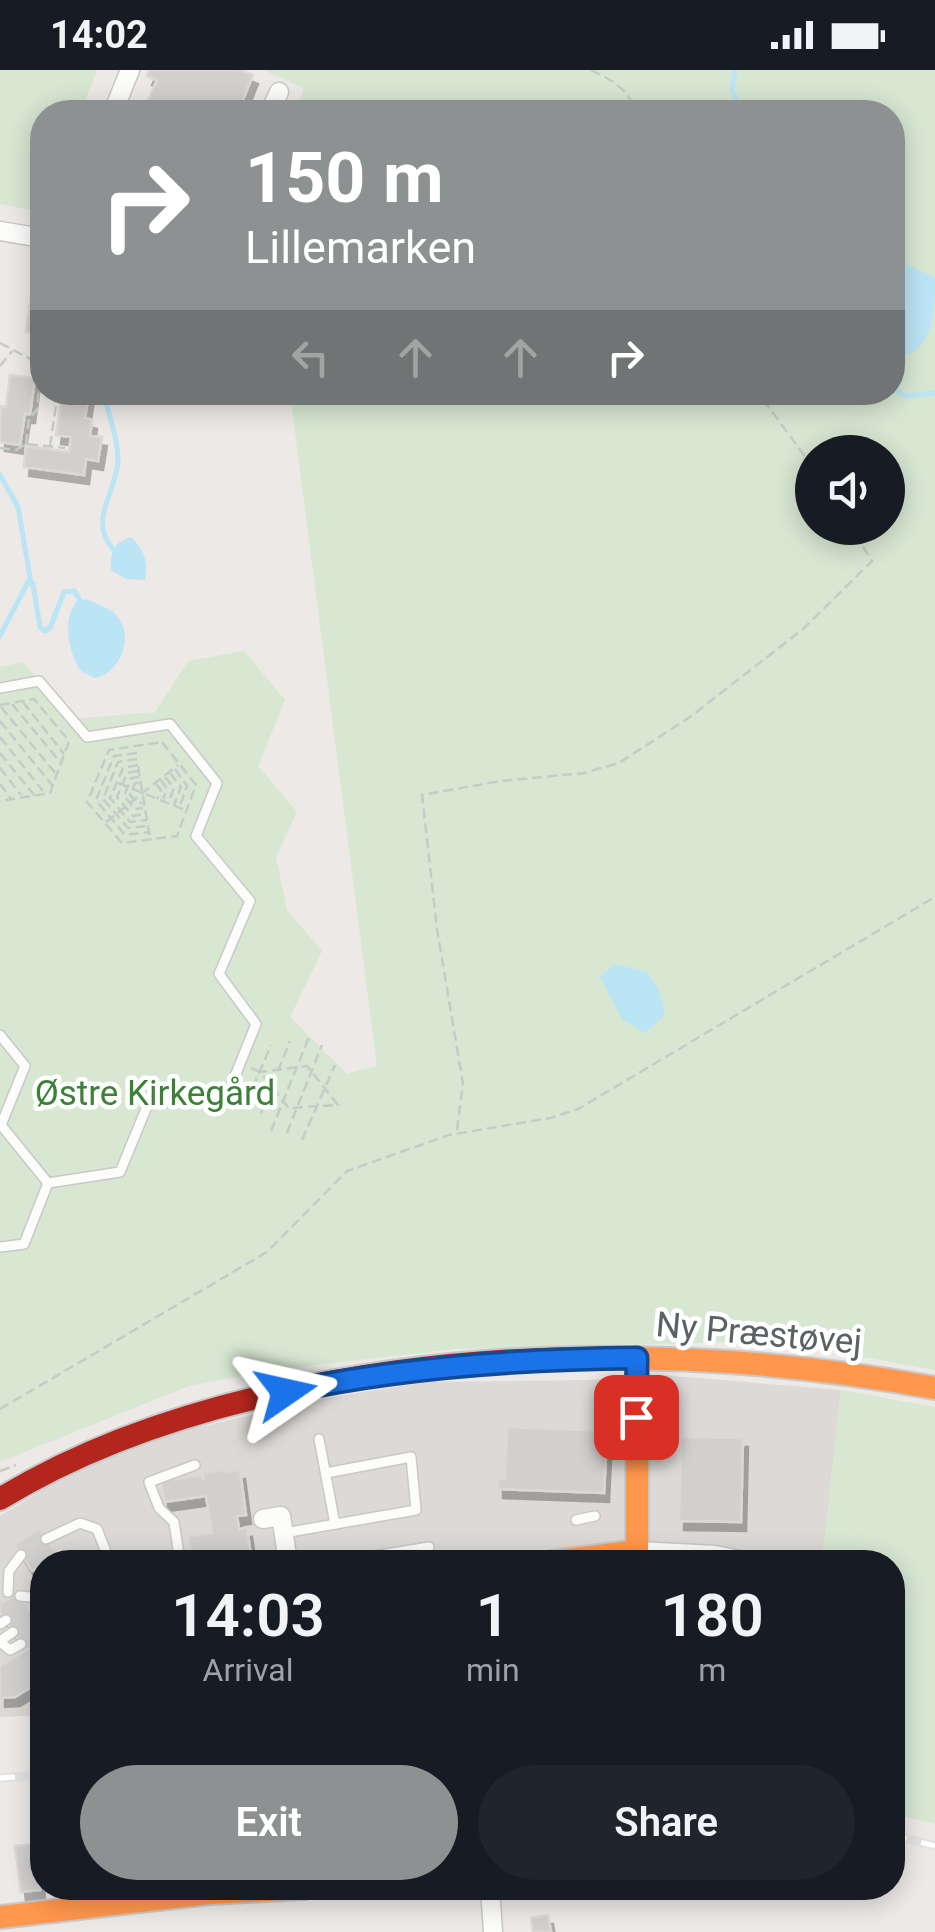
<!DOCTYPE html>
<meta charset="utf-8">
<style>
:root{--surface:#171b24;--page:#20242c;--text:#f1f3f6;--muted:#9ea1a6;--accent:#8e9192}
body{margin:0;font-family:Roboto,sans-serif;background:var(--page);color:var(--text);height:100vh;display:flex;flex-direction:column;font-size:38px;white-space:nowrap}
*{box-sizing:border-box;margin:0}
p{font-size:32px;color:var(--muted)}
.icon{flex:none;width:55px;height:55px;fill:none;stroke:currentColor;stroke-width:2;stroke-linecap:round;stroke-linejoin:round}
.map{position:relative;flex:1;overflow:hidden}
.drawer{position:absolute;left:30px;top:1480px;width:875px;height:350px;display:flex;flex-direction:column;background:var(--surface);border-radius:40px;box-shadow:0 5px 25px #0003}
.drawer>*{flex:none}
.guide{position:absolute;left:30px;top:30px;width:875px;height:305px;border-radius:40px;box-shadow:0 5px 25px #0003;background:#8e9192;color:#fff;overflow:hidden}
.buttons{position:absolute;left:795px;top:365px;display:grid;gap:20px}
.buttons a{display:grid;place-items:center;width:110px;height:110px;border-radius:50%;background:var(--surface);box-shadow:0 5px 25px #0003;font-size:50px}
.pin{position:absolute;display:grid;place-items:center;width:85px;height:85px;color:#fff;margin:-42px;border-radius:20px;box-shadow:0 5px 15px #0006}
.me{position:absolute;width:110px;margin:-55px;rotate:79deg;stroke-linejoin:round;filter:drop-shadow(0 0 8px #0008)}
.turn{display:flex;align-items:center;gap:35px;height:210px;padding:0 50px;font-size:45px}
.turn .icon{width:130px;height:130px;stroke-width:2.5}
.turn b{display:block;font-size:70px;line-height:85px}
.lanes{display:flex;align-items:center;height:95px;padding:0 50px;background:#0003;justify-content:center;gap:50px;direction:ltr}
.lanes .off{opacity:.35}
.eta{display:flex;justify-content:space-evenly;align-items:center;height:170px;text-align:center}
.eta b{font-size:60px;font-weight:600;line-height:70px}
.button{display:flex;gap:20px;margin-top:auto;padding:20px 50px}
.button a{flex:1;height:115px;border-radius:60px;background:var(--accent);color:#fff;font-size:40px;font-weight:600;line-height:115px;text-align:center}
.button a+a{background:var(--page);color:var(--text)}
.status{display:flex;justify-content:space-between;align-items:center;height:70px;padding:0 50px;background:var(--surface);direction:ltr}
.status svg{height:28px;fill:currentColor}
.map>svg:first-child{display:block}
</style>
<div class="status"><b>14:02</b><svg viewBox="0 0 49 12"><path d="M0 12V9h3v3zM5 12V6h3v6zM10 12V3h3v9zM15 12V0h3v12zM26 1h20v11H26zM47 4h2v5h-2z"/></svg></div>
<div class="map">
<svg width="935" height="1862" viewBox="0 0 935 1862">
<defs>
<filter id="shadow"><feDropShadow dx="5" dy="9" stdDeviation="0" flood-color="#0004"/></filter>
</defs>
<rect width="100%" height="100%" fill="#ece9e6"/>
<path fill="#dcd9d6" d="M660,1305L841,1320L822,1492H42V1645L0,1647V1446L88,1392L149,1369L314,1330L426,1312L587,1310Z"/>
<g fill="#d7e7d2" fill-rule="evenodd">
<path d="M0,0H97L81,42H42V142L0,134Z"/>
<path d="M264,0H935V1300L776,1271L455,1279L281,1299L189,1316L0,1392V597L23,592L72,649L155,642L188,591L244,581L285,630L258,696L297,742L276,787L287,840L322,881L290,947L347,1004L377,996L290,323L892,322V42H307L297,38L304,19ZM812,382H888V458H812Z"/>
<path d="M841,1320L935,1337V1754L893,1744L892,1492H822Z"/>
</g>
<g fill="#bbe4f5">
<path d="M892,187L935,208C935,244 935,282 893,289Z"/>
<path d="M131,467C144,480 149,492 145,510L126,509L111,500C110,482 113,473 131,467Z"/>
<path d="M86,529C94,533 108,537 115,544C136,564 121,603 95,608L81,601C68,582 62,549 77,531Z"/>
<path d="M614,894L647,902L659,920L665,945L645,963L622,949L600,907Z"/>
</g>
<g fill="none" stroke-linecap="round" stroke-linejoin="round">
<g stroke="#bbe4f5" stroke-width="5">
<path d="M735,0L732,20L738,35"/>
<path d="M892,319L907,326L935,323"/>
<path d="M106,333C111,351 118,371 118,389C118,420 87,451 113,479"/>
<path d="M0,405L18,437L31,513"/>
<path d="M0,566L28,512L33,514L40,557L45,561L50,558L64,522L74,521L80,530"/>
</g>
</g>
<g fill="#d2d0cf" stroke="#dbd8d6" stroke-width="2.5" filter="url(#shadow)">
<path d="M150,0H240L253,5L238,42H143L157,10L147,6Z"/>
<path d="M40,195L42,196V264L26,262L31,227L36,228Z"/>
<path d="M10,305L35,308L30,344H25L20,375L0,372L1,336L6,337Z"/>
<path d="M62,322H89L85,348L92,350L90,366L102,367L98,391L86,389L84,405L24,397L26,376L69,382L71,367L56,365Z"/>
<path d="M507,1357L607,1361L604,1423L498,1419V1409H505Z"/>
<path d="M681,1367L743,1368L741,1452L679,1451Z"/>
<path d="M225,1400V1402L240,1400L246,1445L237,1446L239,1459L247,1458L252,1492H192L188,1466L212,1463L206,1426L164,1432L161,1411L201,1405L204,1411L203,1403Z"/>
<path d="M39,1458L57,1485L32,1501L15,1475Z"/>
<path d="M18,1523L42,1560V1571L26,1581L0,1542V1534Z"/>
<path d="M42,1571V1623L40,1625L33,1616L15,1627L0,1628V1596Z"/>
<path d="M35,1774L37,1789L42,1788V1805H39L40,1820L21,1822L15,1776Z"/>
<path d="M548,1845L551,1862H533L531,1848Z"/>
</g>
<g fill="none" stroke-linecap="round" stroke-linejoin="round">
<defs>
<g id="lane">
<path d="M0,618L39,611L87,667L170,654L217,713L196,766L250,831L219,904L256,954L227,1026L148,1034L120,1102L48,1113"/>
<path d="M0,965L25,996L1,1055L48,1113L24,1174L0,1177"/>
<path d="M319,1369L335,1454"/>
<path d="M576,1450L595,1446"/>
<path d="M284,1463L416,1440L411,1387L326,1403"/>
<path d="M46,1469L80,1453L97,1459L110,1492"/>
<path d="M180,1492L174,1452L159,1438L149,1412L195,1395"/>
<path d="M338,1492L429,1477"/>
<path d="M8,1522L9,1501L21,1485"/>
<path d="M20,1526L41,1528L42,1534"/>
<path d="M34,1547L42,1541"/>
<path d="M0,1554L6,1550"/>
<path d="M42,1559V1558"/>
<path d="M0,1571L13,1562"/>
<path d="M0,1572L10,1580L21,1574"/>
</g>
<g id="street">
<path d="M113,42L130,0"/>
<path d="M270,42L279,22"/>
<path d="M0,161L42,168"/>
<path d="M263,1449L281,1446L288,1492"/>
<path d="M637,1481L715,1485L749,1492"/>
<path d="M490,1818L493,1862"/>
</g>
<g id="slow">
<path d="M574,1288C697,1286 815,1296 935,1318"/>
<path d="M553,1492L637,1481V1288"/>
<path d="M0,1847L209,1823L304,1818"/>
</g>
<path id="jam" d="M0,1429C159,1331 389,1291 574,1288"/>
</defs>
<use href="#lane" stroke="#c8c8c8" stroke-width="12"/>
<use href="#street" stroke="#c8c8c8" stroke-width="21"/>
<use href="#slow" stroke="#c8c8c8" stroke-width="26"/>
<use href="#jam" stroke="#c8c8c8" stroke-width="26"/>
<g stroke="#c6cbc8" stroke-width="2.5" stroke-dasharray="10 5" stroke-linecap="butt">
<path d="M591,0C610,9 631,20 635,42"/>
<path d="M0,273L38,293"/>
<path d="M35,291L42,281"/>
<path d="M0,296L12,281"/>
<path d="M750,322L768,336L812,396"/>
<path d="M26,374L29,348L37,340L41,294"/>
<path d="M50,376L58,322"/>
<path d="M0,378L16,380L26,374L65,378"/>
<path d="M23,632L64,684"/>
<path d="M12,634L61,693"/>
<path d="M0,635L34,629L69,671L50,723L0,731"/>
<path d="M1,637L56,704"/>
<path d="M0,651L52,715"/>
<path d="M0,667L43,721"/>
<path d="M162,672L196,715L177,766L122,773L87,732L109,680Z"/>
<path d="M0,683L34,725"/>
<path d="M137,683L114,686L96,730L125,765L149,762"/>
<path d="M137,689L118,692L103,729L128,758L148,756"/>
<path d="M138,695L123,698L110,728L130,752L147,750"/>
<path d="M138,696L150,768"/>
<path d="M0,698L21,725"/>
<path d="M175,699L187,716L180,736"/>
<path d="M138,701L127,703L117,727L133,746L143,744"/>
<path d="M170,703L181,717L174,735"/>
<path d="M139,707L131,708L124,726L135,739L143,738"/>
<path d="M165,707L174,718L168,733"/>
<path d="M161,710L167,719L163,729"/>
<path d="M118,713L185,740"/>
<path d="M139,713H135L130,725L138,733H142"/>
<path d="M0,714L11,729"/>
<path d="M156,714L161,720L157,729"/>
<path d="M106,752L178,695"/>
<path d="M251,998L260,1002L289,1038L338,1035L307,996L260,1002"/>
<path d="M247,1031L271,975"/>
<path d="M261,1043L290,971"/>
<path d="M457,1060L463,1014L437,859L422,725L501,711L584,703L619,693L690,647L803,559L872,491L851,458"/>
<path d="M271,1061L309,967"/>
<path d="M287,1063L322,975"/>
<path d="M302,1070L335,995"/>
<path d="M0,1339L267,1182L347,1101L449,1065L550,1048L578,1039L935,827"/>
<path d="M0,1401L16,1395"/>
</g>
<use href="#lane" stroke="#fcfcfb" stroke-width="9"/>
<use href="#street" stroke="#fcfcfb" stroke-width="18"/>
<use href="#slow" stroke="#ff974d" stroke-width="22"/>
<use href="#jam" stroke="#b3261e" stroke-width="22"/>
<defs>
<g id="rail">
<path d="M0,1708L42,1705"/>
<path d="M892,1765L935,1776"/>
</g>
</defs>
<use href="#rail" stroke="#e2e2e2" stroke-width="9"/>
<use href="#rail" stroke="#fff" stroke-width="5" stroke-dasharray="15" stroke-linecap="butt"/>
</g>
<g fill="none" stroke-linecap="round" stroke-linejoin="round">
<defs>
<path id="route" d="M286,1322C401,1297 519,1289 637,1288L636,1347"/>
</defs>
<use href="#route" stroke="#114b97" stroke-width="25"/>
<use href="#route" stroke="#1a73e8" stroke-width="18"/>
</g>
<g text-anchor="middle" stroke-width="9" stroke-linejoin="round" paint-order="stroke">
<g font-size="35" fill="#3d8037" stroke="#fff">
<text x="155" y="1035">Østre Kirkegård</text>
</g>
<g font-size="35" fill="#5c6164" stroke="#fff">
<text transform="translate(759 1263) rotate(5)" y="12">Ny Præstøvej</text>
</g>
</g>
</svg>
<div class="buttons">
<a><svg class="icon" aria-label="sound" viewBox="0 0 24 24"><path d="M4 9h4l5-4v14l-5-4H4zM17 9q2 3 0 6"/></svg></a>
</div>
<div class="pin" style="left:636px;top:1347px;background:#d93025"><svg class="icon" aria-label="arrive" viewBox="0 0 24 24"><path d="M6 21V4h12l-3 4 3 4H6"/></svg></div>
<svg class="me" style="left:286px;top:1322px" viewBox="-20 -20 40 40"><path d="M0-17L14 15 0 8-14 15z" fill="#1a73e8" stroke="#fff" stroke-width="4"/></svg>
<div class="guide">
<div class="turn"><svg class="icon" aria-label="right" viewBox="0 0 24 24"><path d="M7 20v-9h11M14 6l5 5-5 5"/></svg><div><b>150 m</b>Lillemarken</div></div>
<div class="lanes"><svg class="icon off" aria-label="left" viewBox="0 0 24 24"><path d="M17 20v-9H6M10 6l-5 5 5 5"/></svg><svg class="icon off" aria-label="ahead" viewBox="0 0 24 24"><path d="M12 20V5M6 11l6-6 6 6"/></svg><svg class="icon off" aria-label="ahead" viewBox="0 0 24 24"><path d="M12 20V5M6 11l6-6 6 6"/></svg><svg class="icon" aria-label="right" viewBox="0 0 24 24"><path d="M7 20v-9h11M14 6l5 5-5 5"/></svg></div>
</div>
<section class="drawer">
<div class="eta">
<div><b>14:03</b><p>Arrival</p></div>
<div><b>1</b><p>min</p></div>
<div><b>180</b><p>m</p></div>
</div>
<div class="button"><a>Exit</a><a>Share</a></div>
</section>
</div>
